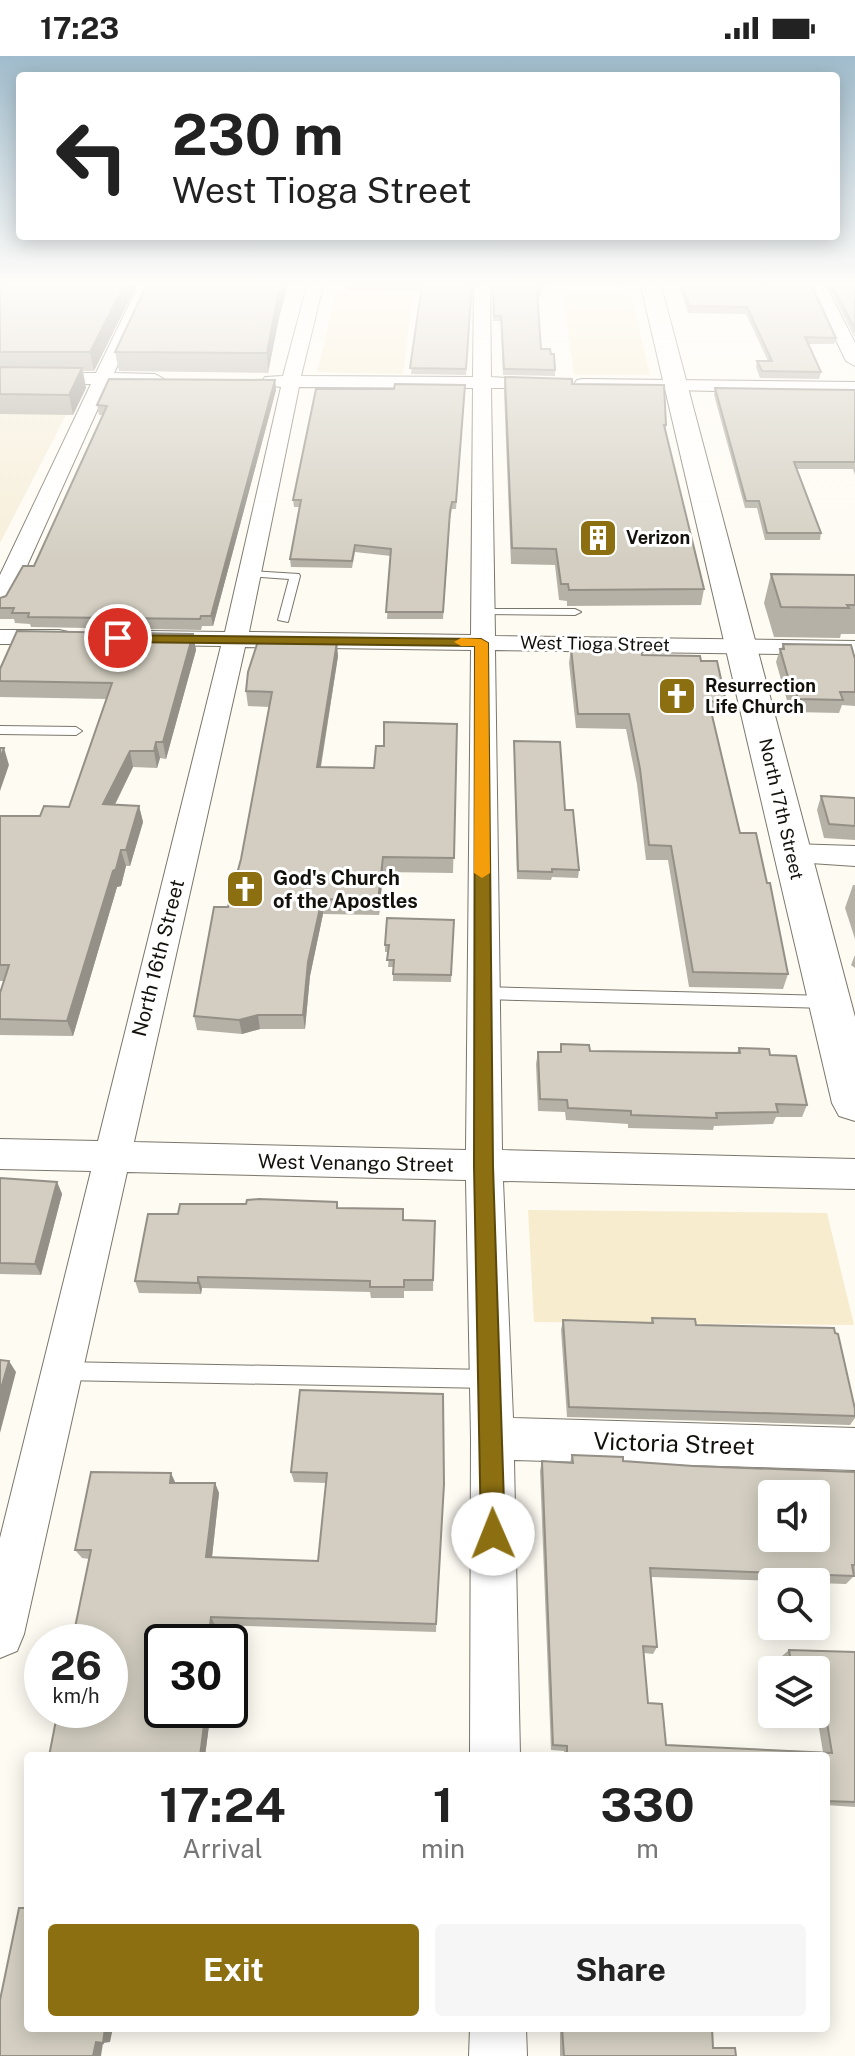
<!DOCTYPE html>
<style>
:root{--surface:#fff;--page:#f6f6f6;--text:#222;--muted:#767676;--accent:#8c6f11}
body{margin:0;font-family:"Public Sans",sans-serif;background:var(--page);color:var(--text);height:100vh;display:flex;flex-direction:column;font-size:30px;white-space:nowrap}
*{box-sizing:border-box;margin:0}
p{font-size:26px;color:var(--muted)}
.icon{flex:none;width:44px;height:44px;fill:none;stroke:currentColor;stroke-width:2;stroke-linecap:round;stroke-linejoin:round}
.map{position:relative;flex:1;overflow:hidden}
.sheet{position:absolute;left:24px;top:1696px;width:806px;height:280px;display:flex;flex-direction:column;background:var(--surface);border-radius:8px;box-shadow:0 4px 20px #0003}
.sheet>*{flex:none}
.guide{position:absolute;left:16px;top:16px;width:824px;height:168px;border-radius:8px;box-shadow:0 4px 20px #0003;background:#fff;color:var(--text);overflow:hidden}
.fabs{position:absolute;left:758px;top:1424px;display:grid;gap:16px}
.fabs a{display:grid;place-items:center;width:72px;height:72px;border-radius:8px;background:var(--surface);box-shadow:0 4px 20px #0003;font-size:40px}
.speed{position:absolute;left:24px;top:1568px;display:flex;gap:16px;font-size:40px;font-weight:700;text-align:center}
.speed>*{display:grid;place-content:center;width:104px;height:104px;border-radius:50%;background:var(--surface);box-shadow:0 4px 20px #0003;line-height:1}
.speed small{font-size:20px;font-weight:400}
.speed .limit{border:4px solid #111;border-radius:12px;background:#fff;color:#111}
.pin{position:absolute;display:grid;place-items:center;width:68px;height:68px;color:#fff;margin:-34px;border:4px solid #fff;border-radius:50%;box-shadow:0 2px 8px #0007}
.me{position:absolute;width:88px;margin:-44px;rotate:359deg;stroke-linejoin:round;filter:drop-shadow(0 0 6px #0008)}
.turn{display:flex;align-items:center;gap:28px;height:168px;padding:0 24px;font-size:36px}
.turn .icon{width:104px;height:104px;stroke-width:2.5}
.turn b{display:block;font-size:56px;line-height:68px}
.eta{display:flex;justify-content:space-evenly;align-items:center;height:136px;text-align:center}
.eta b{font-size:48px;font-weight:700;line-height:56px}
.cta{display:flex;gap:16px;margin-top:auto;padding:16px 24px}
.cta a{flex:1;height:92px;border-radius:8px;background:var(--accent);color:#fff;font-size:32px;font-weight:700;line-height:92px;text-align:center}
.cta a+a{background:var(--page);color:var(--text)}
.status{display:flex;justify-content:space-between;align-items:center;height:56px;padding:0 40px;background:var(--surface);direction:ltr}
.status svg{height:22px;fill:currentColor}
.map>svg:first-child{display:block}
</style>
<div class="status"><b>17:23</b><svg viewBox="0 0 49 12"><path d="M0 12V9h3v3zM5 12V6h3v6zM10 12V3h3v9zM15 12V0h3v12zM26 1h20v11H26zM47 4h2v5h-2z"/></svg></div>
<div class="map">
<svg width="855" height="2000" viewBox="0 0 855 2000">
<rect width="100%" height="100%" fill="#fefbf3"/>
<path fill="#f6eed9" d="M0,331L80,332L0,487Z"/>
<g fill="#f7ecce">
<path d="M562,232L630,233L650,319H574Z"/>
<path d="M336,237L413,238L403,318L317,316Z"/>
<path d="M528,1154L827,1157L854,1269L534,1266Z"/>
</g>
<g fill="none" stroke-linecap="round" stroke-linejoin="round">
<defs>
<g id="lane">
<path d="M249,515L299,518L300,520L288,566L278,564L289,523L245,520V516Z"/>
<path d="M481,553H575L581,556L575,559L477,558L475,556Z"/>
<path d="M0,670L76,671L82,675L76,679L0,678Z"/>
<path d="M483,931L827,940L835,946L827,952L483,943L475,937Z"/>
<path d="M61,1306L489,1314L496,1316L499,1323L496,1330L489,1332L61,1324L54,1322L51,1315L54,1308Z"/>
</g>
<g id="street">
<path d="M140,226H156L114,317L155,318L164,323L155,328H109L12,543L8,548L0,550V519L91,328L0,327V317H96Z"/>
<path d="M308,226H324L301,320L473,321L474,226H490L491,321L507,322L516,327L507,332H491L495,580L855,585V599L495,594L502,1094L855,1103V1133L503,1125L513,1362L855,1372V1414L514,1404L520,1700H470L471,1382L466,1124L127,1116L24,1578L17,1595L0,1602V1482L91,1115L0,1113V1083L98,1085L221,590L147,589L138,587L135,582L138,577L147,575L225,576L281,331L265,329L262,325L265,321L283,320ZM299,331L473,332L471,579L249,576ZM245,591L471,594L466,1094L134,1086Z"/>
<path d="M808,226H824L855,287V310L846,305Z"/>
<path d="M583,323L855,326V338L577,332L574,328L577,324Z"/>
<path d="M0,574H59L68,576L71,581L68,586L59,588H0Z"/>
<path d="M791,788L855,790V810L781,805L776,798L781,791Z"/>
<path d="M470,1972H526L527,2000H469Z"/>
</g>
<path id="secondary" d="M640,226H660L855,961V1065L839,1060L832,1047Z"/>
</defs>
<use href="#lane" stroke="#7b766a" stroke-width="2"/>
<use href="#street" stroke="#7b766a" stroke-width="2"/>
<use href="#secondary" stroke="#7b766a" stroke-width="2"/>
<use href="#lane" fill="#fff" fill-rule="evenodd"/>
<use href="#street" fill="#fff" fill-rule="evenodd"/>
<use href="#secondary" fill="#fff" fill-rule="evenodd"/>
</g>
<g fill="#b5b1a6">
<path d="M0,226H138L94,315H83L86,332L73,359L0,358Z"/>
<path d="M472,226L466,319L411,318L421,235L346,234V229Z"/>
<path d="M492,226H622V231L541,230V240H537L541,293L551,298L555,314V320L503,319L501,265H493Z"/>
<path d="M678,226H810L836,282L834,288H808L821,316L819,323L760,322L756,311L757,305H768L746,258L688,257Z"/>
<path d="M826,226H855V282Z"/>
<path d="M279,262L268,317L119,315L115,296Z"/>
<path d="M505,321L572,328L666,369L665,376L704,533L701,549L567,550V545L559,544L555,509L511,508L504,336Z"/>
<path d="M275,324L276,334L213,570H202L201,574L31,571L30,568L15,567L14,563H0V542L6,540L34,510L103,359H99L97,349Z"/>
<path d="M465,329L456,453H452L450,463L443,563H387L391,500L355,496L352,512L291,511L290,503L299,451H294L293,444L394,333Z"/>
<path d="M715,332L855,334V419L853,413H796L821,477L820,484H765L757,452H745L714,339Z"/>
<path d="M771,518L855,519V578H841L840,582L774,581L764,547Z"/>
<path d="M193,578L196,594L166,703L160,702L157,712L133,711L115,749L139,750L143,766L130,810H126L121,830L117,831L73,980L0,979V937L4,925H0V760H40L69,751L107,643L0,641V613Z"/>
<path d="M783,588L855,603V650L842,649L839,657L794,656L792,648H788L776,606L780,593H781Z"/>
<path d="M571,592L701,605L726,646L723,660H712L740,777L788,918L783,933L689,931L668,804H646L637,728L626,673L576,672L569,607Z"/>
<path d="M338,600L321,711L374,712L384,690L457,668L453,817L383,816L379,859L323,858L310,920L305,973H260L242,978L197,974L194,960L228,851L241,803L269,651L248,650L246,635Z"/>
<path d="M514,685L565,754L579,814L578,822L552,821L551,824L517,823Z"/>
<path d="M821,740L855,742V784L824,782L817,754Z"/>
<path d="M853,829H855V883L845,852Z"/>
<path d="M454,864L451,926L393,925V911H388L389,896H385V889Z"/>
<path d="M855,899V912L851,909Z"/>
<path d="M561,988L590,995L737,997L739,992L770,999L807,1049L802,1061H776L773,1068L714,1070L713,1074L628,1072V1068L566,1064L565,1056L538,1055L536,1008L538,996H560Z"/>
<path d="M0,1122L57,1126L62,1138L41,1219L0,1218Z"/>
<path d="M338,1152L403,1153L404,1164L435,1165L433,1235H404V1242H371L370,1236L202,1232L201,1238L139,1237L135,1225L178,1158Z"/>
<path d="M652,1262L696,1269L855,1353V1362L850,1369L567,1361L561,1274L563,1264L651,1267Z"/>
<path d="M443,1338L436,1576L215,1569L213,1586H162V1654H211L205,1700H49L89,1503L82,1502L75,1494L176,1427H215L219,1437L212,1501L318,1505L326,1427L294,1426L291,1416Z"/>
<path d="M572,1399L623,1405L693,1410L855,1416V1518H854V1520L846,1528L816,1527V1526L651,1521L657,1591L653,1598L644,1597L648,1647L666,1689L823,1696L816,1654V1614H784L782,1600L789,1594L855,1596V1751L826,1749V1700H564V1695L551,1694L540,1415L542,1405L570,1406Z"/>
<path d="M560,1972H712L713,1991L735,1992L736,2000H560Z"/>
</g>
<g fill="#949087">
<path d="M126,226H138L94,315L90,296Z"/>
<path d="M282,226H289L279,262L268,317L267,297L277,244Z"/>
<path d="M82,312L86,332L73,359L69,339Z"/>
<path d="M275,324L276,334L213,570L211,560Z"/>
<path d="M193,578L196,594L166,703L163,686Z"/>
<path d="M337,586L338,600L318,726L317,711Z"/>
<path d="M156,686L160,702L157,712L154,695Z"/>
<path d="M4,692L9,709L0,735V703Z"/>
<path d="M130,695L133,711L107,764L103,748Z"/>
<path d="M139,750L143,766L130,810L126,794Z"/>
<path d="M121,794L126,810L121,830L117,831L73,980L67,965L113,815Z"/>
<path d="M383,801V816L379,859L378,845Z"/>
<path d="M322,843L323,858L310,920L305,973L303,959L308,906Z"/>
<path d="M258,959L260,973L242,978L239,964Z"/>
<path d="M57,1126L62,1138L41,1219L35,1208Z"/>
<path d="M198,1221L202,1232L201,1238L198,1227Z"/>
<path d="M9,1305L16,1316L0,1377V1336Z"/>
<path d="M171,1417L176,1428L170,1427Z"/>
<path d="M215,1427L219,1437L211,1510L206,1501Z"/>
<path d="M211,1561L215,1569L213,1586H208Z"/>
<path d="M206,1654H211L205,1700H200Z"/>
<path d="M105,1972H113L110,1986L103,1987L101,2000H93L96,1986Z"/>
</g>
<g fill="#d3cec1" stroke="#949087" stroke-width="2" fill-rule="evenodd">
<path d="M0,226H126L90,296H0Z"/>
<path d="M148,226H282L277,244L267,297L115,296Z"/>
<path d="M346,226H472L466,313L410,312L422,229H346Z"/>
<path d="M493,226H541L542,234H537L541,293H550L551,298H554L555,314L504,313L501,260H494Z"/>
<path d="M681,226H810L836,282L805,281L821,316L762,315L757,305H772L747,251L689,250Z"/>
<path d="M830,226H855V273Z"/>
<path d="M0,311L82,312L69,339L0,338Z"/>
<path d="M505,321L572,323V328L664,329L666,369H664L704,533L569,534L568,528H561L556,493L512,492Z"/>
<path d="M109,323L275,324L211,560H201L200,563L28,561L29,557H12L14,552H0V542L6,540L23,510H34L107,350L97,349Z"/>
<path d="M395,328L465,329L456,446H452L450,455L443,556H386L391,493L355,489L352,505L290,503L301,444H293L316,333H394Z"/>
<path d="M715,332L855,334V406H794L821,477H767L759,445H746Z"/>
<path d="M771,518L855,519V549H847L849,552L781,551Z"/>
<path d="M17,575L193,578L163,686H156L154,695H130L103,748L139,750L126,794H121L116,813L113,815L67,965L0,963V937L9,909H0V760H40L44,750L69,751L112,627L0,625V613Z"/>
<path d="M258,585L337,586L317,711L374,712L376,690H384V666L457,668L454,802L383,801L378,845L322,843L308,906L303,959H258L239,964L194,960L214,851H228L241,803L272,636L246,635L248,616Z"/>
<path d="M783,588L851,589L855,603V636H840L843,644L798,643L796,635H792L780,593H784Z"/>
<path d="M571,592L641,593L642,599L700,600L701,605H717L726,646L710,645V651L740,777H756L767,827H770L788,918L693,916L671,790L649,789L640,713L629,658H578Z"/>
<path d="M514,685L560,686L565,754H573L579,814L552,813V816L518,815Z"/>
<path d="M0,692H4L0,703Z"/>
<path d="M821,740L855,742V770L829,768Z"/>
<path d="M387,862L454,864L451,919L393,918L394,904H387L389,889H385Z"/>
<path d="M561,988L589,989L590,995L740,997L739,992L769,993L770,999L796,1000L807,1049L776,1048L778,1056L716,1057L717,1062L631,1059V1055L568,1052L567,1044L540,1043L538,996H561Z"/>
<path d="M0,1122L57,1126L35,1208L0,1207Z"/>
<path d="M259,1143L337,1146V1152L403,1153V1164L435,1165L433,1224H404V1231H370V1225L198,1221V1227L135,1225L148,1158H178L180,1148H246L247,1144Z"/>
<path d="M652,1262L695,1263L696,1269L834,1272L835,1277L838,1278L855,1353V1360L569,1351L563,1264L653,1267Z"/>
<path d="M0,1304L9,1305L0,1336Z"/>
<path d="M300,1334L443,1338L444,1428L436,1568L211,1561L208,1586H162V1654H206L200,1700H49L58,1654H110V1586H72L91,1494H75L91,1416L171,1417L170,1427H215L206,1501L318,1505L327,1417L291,1416Z"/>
<path d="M572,1399L623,1401V1405L693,1410L855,1416V1509H852L854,1520L650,1512L657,1591L643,1590L648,1647L662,1648L666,1689L832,1697L822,1636L816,1635V1614H792L789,1594L855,1596V1746L826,1745V1700H567V1690L553,1689L542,1405L573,1407ZM772,1438H816V1482H772Z"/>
<path d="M19,1852H28V1972H105L103,1987L96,1986L93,2000H0V1944Z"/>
<path d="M562,1972H712L713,1992H735L736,2000H564Z"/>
</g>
<linearGradient id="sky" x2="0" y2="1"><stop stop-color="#a0bccc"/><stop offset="0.45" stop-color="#fffdfa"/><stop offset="1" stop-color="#fffdfa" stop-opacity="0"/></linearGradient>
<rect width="855" height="506" fill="url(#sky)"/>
<path fill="#8c6f11" stroke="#5b480b" stroke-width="2" d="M113,579L481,583L488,587L493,1110L505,1478L502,1486L493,1490L485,1486L481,1478L474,1110L475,590L118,586L113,585Z"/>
<path fill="#f59e0b" d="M481,583L488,587L490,817L482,822L474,817L475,590H461L454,586L461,582Z"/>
<defs>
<symbol id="building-square" viewBox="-11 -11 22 22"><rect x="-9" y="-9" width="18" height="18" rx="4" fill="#8c6f11" stroke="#fff"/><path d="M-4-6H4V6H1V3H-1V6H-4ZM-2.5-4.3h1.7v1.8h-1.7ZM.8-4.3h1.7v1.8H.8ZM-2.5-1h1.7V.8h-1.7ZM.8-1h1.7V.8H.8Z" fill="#fff"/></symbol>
<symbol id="church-square" viewBox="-11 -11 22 22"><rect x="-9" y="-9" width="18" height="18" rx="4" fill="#8c6f11" stroke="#fff"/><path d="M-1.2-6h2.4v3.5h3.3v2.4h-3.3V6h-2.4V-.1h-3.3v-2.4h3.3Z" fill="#fff"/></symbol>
</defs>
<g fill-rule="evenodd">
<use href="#building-square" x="576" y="460" width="44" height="44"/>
<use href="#church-square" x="655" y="618" width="44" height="44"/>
<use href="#church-square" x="223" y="811" width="44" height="44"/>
</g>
<g text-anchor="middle" stroke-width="6" stroke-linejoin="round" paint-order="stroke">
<g font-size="18" font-weight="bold" fill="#13110c" stroke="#fff" text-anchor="start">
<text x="626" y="488">Verizon</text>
<text x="705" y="636">Resurrection<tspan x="705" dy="21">Life Church</tspan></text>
</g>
<g font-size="18" fill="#13110c" stroke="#fff">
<text transform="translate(595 588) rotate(1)" y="6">West Tioga Street</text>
<text transform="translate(781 753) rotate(77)" y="6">North 17th Street</text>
</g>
<g font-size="20" font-weight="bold" fill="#13110c" stroke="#fff" text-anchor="start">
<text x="273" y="829">God's Church<tspan x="273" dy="23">of the Apostles</tspan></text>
</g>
<g font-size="20" fill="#13110c" stroke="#fff">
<text transform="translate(158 902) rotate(-76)" y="7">North 16th Street</text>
<text transform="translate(356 1107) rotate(1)" y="7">West Venango Street</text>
</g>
<g font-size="24" fill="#13110c" stroke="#fff">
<text transform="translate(674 1388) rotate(2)" y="8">Victoria Street</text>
</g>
</g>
</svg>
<div class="fabs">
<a><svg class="icon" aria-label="sound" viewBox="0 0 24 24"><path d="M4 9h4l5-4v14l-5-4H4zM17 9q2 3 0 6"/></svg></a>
<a><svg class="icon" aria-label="search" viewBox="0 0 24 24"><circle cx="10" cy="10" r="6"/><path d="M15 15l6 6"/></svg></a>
<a><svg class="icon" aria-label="layers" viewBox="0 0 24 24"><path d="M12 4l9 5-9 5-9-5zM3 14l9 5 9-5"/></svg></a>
</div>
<div class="speed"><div>26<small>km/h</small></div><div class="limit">30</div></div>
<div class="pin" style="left:118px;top:582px;background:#d93025"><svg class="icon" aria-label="arrive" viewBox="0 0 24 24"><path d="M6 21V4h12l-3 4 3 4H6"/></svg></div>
<svg class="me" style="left:493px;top:1478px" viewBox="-20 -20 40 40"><circle r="19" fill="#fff"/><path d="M0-13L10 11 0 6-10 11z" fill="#8c6f11"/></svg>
<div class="guide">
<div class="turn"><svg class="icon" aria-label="left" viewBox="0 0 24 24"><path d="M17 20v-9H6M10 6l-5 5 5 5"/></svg><div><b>230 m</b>West Tioga Street</div></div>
</div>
<section class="sheet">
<div class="eta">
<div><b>17:24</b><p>Arrival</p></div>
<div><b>1</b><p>min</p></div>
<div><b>330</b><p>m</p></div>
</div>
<div class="cta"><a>Exit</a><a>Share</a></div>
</section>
</div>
